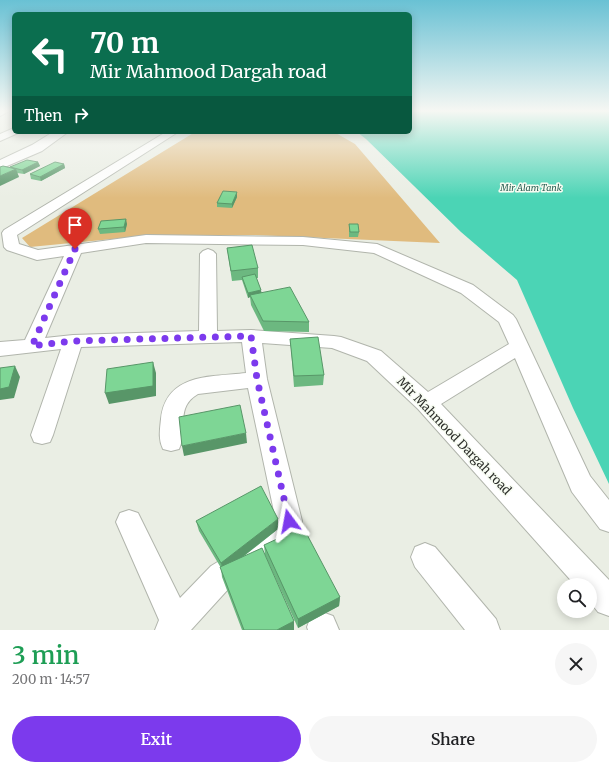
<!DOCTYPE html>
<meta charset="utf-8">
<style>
:root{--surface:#fff;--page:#f6f6f6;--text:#202124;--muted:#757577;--accent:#7c3aed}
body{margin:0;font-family:Merriweather,serif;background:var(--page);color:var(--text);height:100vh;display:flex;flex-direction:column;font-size:15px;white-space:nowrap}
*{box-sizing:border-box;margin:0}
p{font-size:13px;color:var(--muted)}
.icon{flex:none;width:22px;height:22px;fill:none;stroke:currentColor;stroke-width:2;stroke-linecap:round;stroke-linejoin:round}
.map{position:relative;height:630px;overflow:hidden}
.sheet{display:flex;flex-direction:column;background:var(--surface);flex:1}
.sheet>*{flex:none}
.hud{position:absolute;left:12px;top:12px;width:400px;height:122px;border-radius:6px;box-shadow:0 2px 10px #0003;background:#0b6e4f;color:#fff;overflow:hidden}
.controls{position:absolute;left:557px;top:578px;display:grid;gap:8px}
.controls a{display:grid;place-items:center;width:40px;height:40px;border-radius:50%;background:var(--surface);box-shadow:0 2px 10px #0003;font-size:20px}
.pin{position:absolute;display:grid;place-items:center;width:34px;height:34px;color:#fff;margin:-41px -17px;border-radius:50% 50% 50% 0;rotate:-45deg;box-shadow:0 0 4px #0007}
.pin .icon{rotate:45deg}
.me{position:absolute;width:44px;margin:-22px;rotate:347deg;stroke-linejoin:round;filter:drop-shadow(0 0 3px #0008)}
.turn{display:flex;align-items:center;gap:14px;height:84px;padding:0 12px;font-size:18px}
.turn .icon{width:52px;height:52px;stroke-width:2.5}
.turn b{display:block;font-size:28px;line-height:34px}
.then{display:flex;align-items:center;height:38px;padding:0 12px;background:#0003;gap:8px;font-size:15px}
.round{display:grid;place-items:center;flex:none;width:42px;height:42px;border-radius:21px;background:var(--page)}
.headline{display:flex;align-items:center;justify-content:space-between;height:68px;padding:0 12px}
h1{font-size:24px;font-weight:600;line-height:30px;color:#1e9e55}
.button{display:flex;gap:8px;margin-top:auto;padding:8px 12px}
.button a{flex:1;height:46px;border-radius:24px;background:var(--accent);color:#fff;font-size:16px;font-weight:600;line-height:46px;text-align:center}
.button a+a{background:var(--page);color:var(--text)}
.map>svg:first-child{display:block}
</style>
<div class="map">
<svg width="609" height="630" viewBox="0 0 609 630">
<rect width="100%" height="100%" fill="#eaeee4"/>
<path fill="#e0bb7e" d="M195,132H334L355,144L440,243L255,235H154L30,247L22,238Z"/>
<path fill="#4bd4b5" d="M410,110H609V484L573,408L517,280L461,232L366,139L357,132H410Z"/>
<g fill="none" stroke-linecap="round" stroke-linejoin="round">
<defs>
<g id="minor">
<path d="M0,110H11L0,116Z"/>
<path d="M14,128V132H19L18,133L0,141V134Z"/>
<path d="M166,132H178L17,235L19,244L38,250L146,235L303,237L377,244L473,285L513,315L516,319L590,476L609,500V532L600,529L572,492L515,358L441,404L609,580V616L598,612L590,602V585H575L418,409L367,361L332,348L262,343L267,379L302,521L301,534L297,543L287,551L231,586L191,630H155L159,620L116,522L120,513L129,510L138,513L180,598L211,566L275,527L276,521L248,388L198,394C174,408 189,429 179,449L171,451L163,449C158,439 160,429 161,419C166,373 211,377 246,373L242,342L81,347L53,435L50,442L42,444L34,442L31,435L61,349L0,356V342L25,340L64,256L37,260L7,250L4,247L2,233L4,230ZM146,243L303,245L374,253L461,293L499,322L509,344L428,392L381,351L341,337L334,336L251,330L217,331L216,254L213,251L208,249L203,251L200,254L199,331L73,335L45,338L81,253Z"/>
<path d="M425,543L435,547L496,619L500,630H465L415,567L411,557L415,547Z"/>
<path d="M322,612L333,616L339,630H308L307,627L311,616Z"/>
</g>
<path id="major" d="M53,132H68L42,151L0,169V160L32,145Z"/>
</defs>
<use href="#minor" stroke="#b1b5ac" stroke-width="2"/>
<use href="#major" stroke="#b1b5ac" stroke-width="2"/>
<use href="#minor" fill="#fff" fill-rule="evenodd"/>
<use href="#major" fill="#fff" fill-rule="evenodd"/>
</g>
<g fill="#6cb880">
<path d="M38,162L40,166L24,174L17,173L19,177L10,167Z"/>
<path d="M64,164L65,168L41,181L31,179L30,174Z"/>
<path d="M237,197L232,208L217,207V203Z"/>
<path d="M127,224L125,232L100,234L98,229Z"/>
<path d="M349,224L359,232L358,237H349Z"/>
<path d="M227,248L258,268V278H256L261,292L309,322V332L264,331L251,305L250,297L248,298L242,280L232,281Z"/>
<path d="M290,339L324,375L323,385L294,387L291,349Z"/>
<path d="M196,521L278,529L243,557L294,630H242L222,577L221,568L199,531Z"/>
<path d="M264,545L340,597L339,606L298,628L265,555Z"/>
</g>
<g fill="#589668">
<path d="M38,162L40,166L24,174L22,170Z"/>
<path d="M64,164L65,168L41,181L40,177Z"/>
<path d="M16,169L19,177L0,186V176Z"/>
<path d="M237,192V197L232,208V204Z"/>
<path d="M126,219L127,224L125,232L124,227Z"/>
<path d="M261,290L262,295H250V297L248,298V293Z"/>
<path d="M153,362L156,373V396L109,404L105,393Z"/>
<path d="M15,366L20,377L14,398L0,400V389Z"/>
<path d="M246,433L247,443L184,456L182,446Z"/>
<path d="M278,519V529L223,572L221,563Z"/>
<path d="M340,597L339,606L298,628V619Z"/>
<path d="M294,621V630H277Z"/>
</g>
<g fill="#7ed695" stroke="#589668">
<path d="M27,160L38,162L22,170L10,167Z"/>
<path d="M55,162L64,164L40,177L30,174Z"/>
<path d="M3,166L16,169L0,176V167Z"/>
<path d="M223,191L237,192L232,204L217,203Z"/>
<path d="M126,219L124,227L98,229L101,221Z"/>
<path d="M349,224H358L359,232H350Z"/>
<path d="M252,245L258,268L231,271L227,248Z"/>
<path d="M255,274L261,290L248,293L242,277Z"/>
<path d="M290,287L309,322L263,321L250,295Z"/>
<path d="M318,337L324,375L294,376L290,339Z"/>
<path d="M153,362V386L105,393L107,369Z"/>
<path d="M15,366L9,387L0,389V368Z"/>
<path d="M240,405L246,433L182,446L179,417Z"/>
<path d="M261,486L278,519L221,563L196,521Z"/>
<path d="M303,527L340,597L298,619L264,545Z"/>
<path d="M262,548L294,621L277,630H244L220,567Z"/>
</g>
<linearGradient id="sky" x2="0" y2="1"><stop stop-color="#69c1d4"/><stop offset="0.56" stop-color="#f6f7f3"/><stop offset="1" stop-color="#f6f7f3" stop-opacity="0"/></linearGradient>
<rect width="609" height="198" fill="url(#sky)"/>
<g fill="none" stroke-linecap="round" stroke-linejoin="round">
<path stroke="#7c3aed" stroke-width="7" stroke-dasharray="0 12.6" d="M75,249L32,346L73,341L251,336L257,379L289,521"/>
</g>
<g text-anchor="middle" stroke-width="3" stroke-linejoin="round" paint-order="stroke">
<g font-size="9" font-style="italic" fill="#285f52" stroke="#f7fcf2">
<text x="531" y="191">Mir Alam Tank</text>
</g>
<g font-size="12" fill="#2d2f2b" stroke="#f7fcf2">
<text transform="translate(454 436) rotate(46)" y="4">Mir Mahmood Dargah road</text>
</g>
</g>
</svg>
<div class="controls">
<a><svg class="icon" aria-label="search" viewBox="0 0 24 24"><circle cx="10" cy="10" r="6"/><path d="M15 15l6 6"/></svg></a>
</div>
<div class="pin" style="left:75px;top:249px;background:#d93025"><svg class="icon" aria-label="arrive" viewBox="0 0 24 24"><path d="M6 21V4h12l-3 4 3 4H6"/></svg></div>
<svg class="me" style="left:289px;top:521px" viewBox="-20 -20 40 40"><path d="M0-17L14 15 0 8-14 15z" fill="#7c3aed" stroke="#fff" stroke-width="4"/></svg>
<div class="hud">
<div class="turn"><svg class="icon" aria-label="left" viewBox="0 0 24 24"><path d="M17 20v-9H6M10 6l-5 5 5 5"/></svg><div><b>70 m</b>Mir Mahmood Dargah road</div></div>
<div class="then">Then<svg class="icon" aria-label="right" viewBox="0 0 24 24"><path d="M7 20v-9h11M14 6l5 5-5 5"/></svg></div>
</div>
</div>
<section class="sheet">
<div class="headline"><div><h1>3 min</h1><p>200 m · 14:57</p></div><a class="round"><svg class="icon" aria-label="close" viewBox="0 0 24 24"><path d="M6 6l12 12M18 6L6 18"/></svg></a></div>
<div class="button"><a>Exit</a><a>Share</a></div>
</section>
